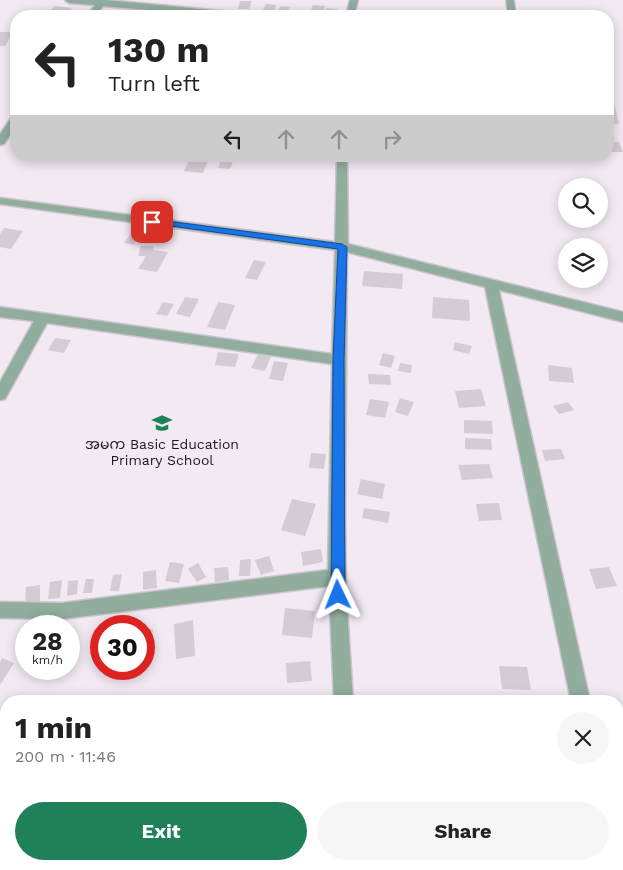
<!DOCTYPE html>
<meta charset="utf-8">
<style>
:root{--surface:#fff;--page:#f6f6f6;--text:#222;--muted:#767676;--accent:#1e815a}
body{margin:0;font-family:"Work Sans","Noto Sans Myanmar",sans-serif;background:var(--page);color:var(--text);height:100vh;display:flex;flex-direction:column;font-size:19px;white-space:nowrap}
*{box-sizing:border-box;margin:0}
p{font-size:16px;color:var(--muted)}
.icon{flex:none;width:28px;height:28px;fill:none;stroke:currentColor;stroke-width:2;stroke-linecap:round;stroke-linejoin:round}
.map{position:relative;flex:1;overflow:hidden}
.sheet{position:absolute;left:0px;top:695px;width:624px;height:175px;display:flex;flex-direction:column;background:var(--surface);border-radius:20px 20px 0 0;box-shadow:0 2px 12px #0003}
.sheet>*{flex:none}
.guide{position:absolute;left:10px;top:10px;width:604px;height:152px;border-radius:20px;box-shadow:0 2px 12px #0003;background:#fff;color:var(--text);overflow:hidden}
.fabs{position:absolute;left:558px;top:178px;display:grid;gap:10px}
.fabs a{display:grid;place-items:center;width:50px;height:50px;border-radius:50%;background:var(--surface);box-shadow:0 2px 12px #0003;font-size:25px}
.speed{position:absolute;left:15px;top:615px;display:flex;gap:10px;font-size:25px;font-weight:700;text-align:center}
.speed>*{display:grid;place-content:center;width:65px;height:65px;border-radius:50%;background:var(--surface);box-shadow:0 2px 12px #0003;line-height:1}
.speed small{font-size:12px;font-weight:400}
.speed .limit{border:8px solid #d22;background:#fff;color:#111}
.pin{position:absolute;display:grid;place-items:center;width:42px;height:42px;color:#fff;margin:-21px;border-radius:10px;box-shadow:0 2px 8px #0006}
.me{position:absolute;width:55px;margin:-28px;rotate:358deg;stroke-linejoin:round;filter:drop-shadow(0 0 4px #0008)}
.turn{display:flex;align-items:center;gap:18px;height:105px;padding:0 15px;font-size:22px}
.turn .icon{width:65px;height:65px;stroke-width:2.5}
.turn b{display:block;font-size:35px;line-height:42px}
.lanes{display:flex;align-items:center;height:48px;padding:0 15px;background:#0003;justify-content:center;gap:25px;direction:ltr}
.lanes .off{opacity:.35}
.round{display:grid;place-items:center;flex:none;width:52px;height:52px;border-radius:26px;background:var(--page)}
.overview{display:flex;align-items:center;justify-content:space-between;height:85px;padding:0 15px}
h1{font-size:30px;font-weight:700;line-height:38px}
.primary-button{display:flex;gap:10px;margin-top:auto;padding:10px 15px}
.primary-button a{flex:1;height:58px;border-radius:30px;background:var(--accent);color:#fff;font-size:20px;font-weight:700;line-height:58px;text-align:center}
.primary-button a+a{background:var(--page);color:var(--text)}
.map>svg:first-child{display:block}
</style>
<div class="map">
<svg width="623" height="870" viewBox="0 0 623 870">
<rect width="100%" height="100%" fill="#f2e9f2"/>
<g fill="#d4ccd4">
<path d="M240,1H252L249,9H238Z"/>
<path d="M266,4L276,5L274,11L263,10Z"/>
<path d="M313,5L325,6L322,14L310,13Z"/>
<path d="M54,6L72,8L67,15L48,14Z"/>
<path d="M281,6L290,7L286,13L277,12Z"/>
<path d="M326,8L338,9L334,16H323Z"/>
<path d="M0,32H13L5,46H0Z"/>
<path d="M608,78L619,124L608,123Z"/>
<path d="M608,142H619L623,152H608Z"/>
<path d="M191,156H210L203,173L184,171Z"/>
<path d="M222,158L234,159L230,169L218,168Z"/>
<path d="M4,228L23,231L11,249L0,247V234Z"/>
<path d="M133,231L142,233L133,245L124,243Z"/>
<path d="M141,246H154L153,250L168,252L157,272L138,269L146,256H138Z"/>
<path d="M254,260L266,262L257,280L245,278Z"/>
<path d="M364,271L403,274L402,289L362,286Z"/>
<path d="M185,297L199,299L190,317L176,314Z"/>
<path d="M433,297L469,300L470,321L432,318Z"/>
<path d="M163,302L174,304L167,316L156,314Z"/>
<path d="M218,302L235,305L225,330L207,327Z"/>
<path d="M55,338L71,340L64,353L48,350Z"/>
<path d="M455,342L472,346L469,354L453,350Z"/>
<path d="M218,352L239,354L235,367L215,365Z"/>
<path d="M383,353L395,356L391,368L379,365Z"/>
<path d="M258,354L271,356L265,371L251,368Z"/>
<path d="M274,361L288,363L283,381L269,379Z"/>
<path d="M400,363L412,365L411,373L398,371Z"/>
<path d="M548,365L572,368L574,383L549,381Z"/>
<path d="M368,374L390,375L391,385L369,384Z"/>
<path d="M481,389L486,406L459,408L455,391Z"/>
<path d="M400,398L414,402L408,416L395,412Z"/>
<path d="M370,399L389,402L385,418L366,415Z"/>
<path d="M568,402L574,410L559,414L553,406Z"/>
<path d="M464,420L492,421L493,434L464,433Z"/>
<path d="M465,438L491,439L492,450L465,449Z"/>
<path d="M561,449L565,459L545,461L542,450Z"/>
<path d="M311,453L326,454L324,469L309,468Z"/>
<path d="M489,464L493,478L462,480L458,465Z"/>
<path d="M361,479L385,484L382,499L357,494Z"/>
<path d="M292,499L316,504L305,536L281,530Z"/>
<path d="M499,503L502,520L479,521L476,504Z"/>
<path d="M364,508L390,512L388,523L362,518Z"/>
<path d="M321,549L323,562L303,566L301,552Z"/>
<path d="M269,556L274,571L261,575L255,560Z"/>
<path d="M251,559L250,576H239L240,560Z"/>
<path d="M170,562L184,564L179,583L165,581Z"/>
<path d="M198,563L206,577L197,582L188,569Z"/>
<path d="M228,567L229,580L215,582L214,568Z"/>
<path d="M609,567L617,586L596,589L589,569Z"/>
<path d="M156,570L157,588L143,590V572Z"/>
<path d="M122,574L119,591H110L113,575Z"/>
<path d="M86,579H94L92,593H83Z"/>
<path d="M62,580L60,598L48,599L50,582Z"/>
<path d="M78,580L77,594L67,596L68,581Z"/>
<path d="M40,585V602L25,604L26,587Z"/>
<path d="M285,608L315,611L312,638L282,635Z"/>
<path d="M193,620L195,656L176,659L174,624Z"/>
<path d="M144,629H153L151,645H144Z"/>
<path d="M2,658L14,663L0,685V662Z"/>
<path d="M310,661L312,681L287,683L286,663Z"/>
<path d="M499,666L527,667L531,690L502,689Z"/>
<path d="M0,773H3V802L0,803Z"/>
<path d="M553,864H590L592,870H555Z"/>
</g>
<g fill="none" stroke-linecap="round" stroke-linejoin="round">
<defs>
<path id="service" d="M506,0H514L516,16H508Z"/>
<g id="minor">
<path d="M65,0H107L242,13L246,16H217L103,6L95,16H87L95,5L69,3Z"/>
<path d="M350,0H358L354,16H346Z"/>
<path d="M16,116V126L4,144L0,145V134L12,117Z"/>
<path d="M337,156H347L348,244L623,312V322L499,290L590,701H571L485,287L347,252L345,524L346,592L353,701H334L329,586L62,619L0,618V602L62,603L328,570L332,364L47,323L5,399L0,400V382L34,321L0,317V307L332,354L335,250L0,204V198L335,242Z"/>
<path d="M623,746V766L618,767V747Z"/>
<path d="M6,857V864H51L48,870H0V858Z"/>
<rect x="80" y="864" width="22" height="6"/>
<path d="M345,864H367L368,870H346Z"/>
</g>
</defs>
<use href="#service" stroke="#cbc4cb" stroke-width="2"/>
<use href="#minor" stroke="#cbc4cb" stroke-width="3"/>
<use href="#service" fill="#91ad9e" fill-rule="evenodd"/>
<use href="#minor" fill="#91ad9e" fill-rule="evenodd"/>
</g>
<path fill="#1a73e8" stroke="#114b97" d="M152,219L342,244L347,247L344,360L345,595L343,599L338,601L333,599L331,595L333,360L338,249L149,223L148,222Z"/>
<defs>
<symbol id="school-bare" viewBox="-9 -9 18 18"><path d="M0-5L7-2L0 1L-7-2ZM-4 1L0 2.5L4 1V4Q0 6-4 4Z" fill="#1e815a" stroke="#f2e9f2" stroke-width="2.5" paint-order="stroke"/></symbol>
</defs>
<g fill-rule="evenodd">
<use href="#school-bare" x="148" y="409" width="28" height="28"/>
</g>
<g text-anchor="middle" stroke-width="4" stroke-linejoin="round" paint-order="stroke">
<g font-size="14" fill="#1c191c" stroke="#f2e9f2">
<text x="162" y="449">အမက Basic Education<tspan x="162" dy="16">Primary School</tspan></text>
</g>
</g>
</svg>
<div class="fabs">
<a><svg class="icon" aria-label="search" viewBox="0 0 24 24"><circle cx="10" cy="10" r="6"/><path d="M15 15l6 6"/></svg></a>
<a><svg class="icon" aria-label="layers" viewBox="0 0 24 24"><path d="M12 4l9 5-9 5-9-5zM3 14l9 5 9-5"/></svg></a>
</div>
<div class="speed"><div>28<small>km/h</small></div><div class="limit">30</div></div>
<div class="pin" style="left:152px;top:222px;background:#d93025"><svg class="icon" aria-label="arrive" viewBox="0 0 24 24"><path d="M6 21V4h12l-3 4 3 4H6"/></svg></div>
<svg class="me" style="left:338px;top:595px" viewBox="-20 -20 40 40"><path d="M0-17L14 15 0 8-14 15z" fill="#1a73e8" stroke="#fff" stroke-width="4"/></svg>
<div class="guide">
<div class="turn"><svg class="icon" aria-label="left" viewBox="0 0 24 24"><path d="M17 20v-9H6M10 6l-5 5 5 5"/></svg><div><b>130 m</b>Turn left</div></div>
<div class="lanes"><svg class="icon" aria-label="left" viewBox="0 0 24 24"><path d="M17 20v-9H6M10 6l-5 5 5 5"/></svg><svg class="icon off" aria-label="ahead" viewBox="0 0 24 24"><path d="M12 20V5M6 11l6-6 6 6"/></svg><svg class="icon off" aria-label="ahead" viewBox="0 0 24 24"><path d="M12 20V5M6 11l6-6 6 6"/></svg><svg class="icon off" aria-label="right" viewBox="0 0 24 24"><path d="M7 20v-9h11M14 6l5 5-5 5"/></svg></div>
</div>
<section class="sheet">
<div class="overview"><div><h1>1 min</h1><p>200 m · 11:46</p></div><a class="round"><svg class="icon" aria-label="close" viewBox="0 0 24 24"><path d="M6 6l12 12M18 6L6 18"/></svg></a></div>
<div class="primary-button"><a>Exit</a><a>Share</a></div>
</section>
</div>
